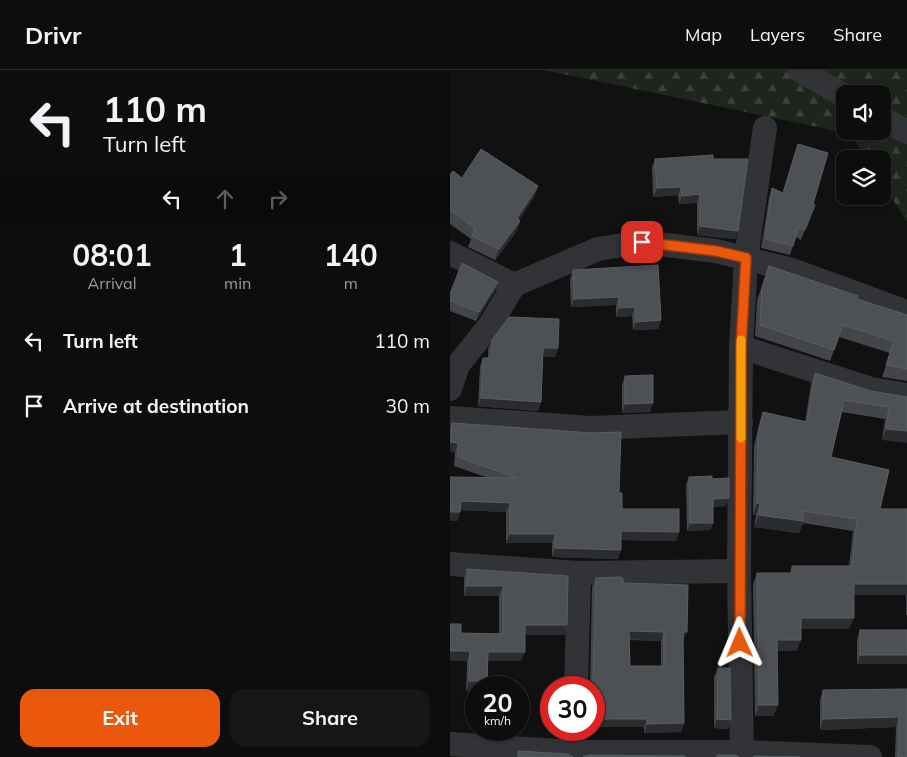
<!DOCTYPE html>
<style>
:root{--surface:#0d0d0e;--page:#161617;--text:#f1f3f6;--muted:#9a9c9e;--line:#2d2d2e;--accent:#ea580c}
body{margin:0;font-family:Mulish,sans-serif;background:var(--page);color:var(--text);height:100vh;display:flex;flex-direction:column;font-size:19px;white-space:nowrap}
*{box-sizing:border-box;margin:0}
p{font-size:16px;color:var(--muted)}
.icon{flex:none;width:28px;height:28px;fill:none;stroke:currentColor;stroke-width:2;stroke-linecap:round;stroke-linejoin:round}
.map{position:relative;flex:1;overflow:hidden}
.details{display:flex;flex-direction:column;background:var(--surface);width:450px}
.details>*{flex:none}
.hud{background:#0d0d0e;color:var(--text);overflow:hidden}
.tools{position:absolute;left:386px;top:15px;display:grid;gap:10px}
.tools a{display:grid;place-items:center;width:55px;height:55px;border-radius:10px;background:var(--surface);box-shadow:0 1px 4px #0004,0 0 0 1px var(--line);font-size:25px}
.speed{position:absolute;left:15px;top:606px;display:flex;gap:10px;font-size:25px;font-weight:700;text-align:center}
.speed>*{display:grid;place-content:center;width:65px;height:65px;border-radius:50%;background:var(--surface);box-shadow:0 1px 4px #0004,0 0 0 1px var(--line);line-height:1}
.speed small{font-size:12px;font-weight:400}
.speed .limit{border:8px solid #d22;background:#fff;color:#111}
.pin{position:absolute;display:grid;place-items:center;width:42px;height:42px;color:#fff;margin:-21px;border-radius:10px;box-shadow:0 2px 8px #0006}
.me{position:absolute;width:55px;margin:-28px;rotate:359deg;stroke-linejoin:round;filter:drop-shadow(0 0 4px #0008)}
.turn{display:flex;align-items:center;gap:18px;height:105px;padding:0 20px;font-size:22px}
.turn .icon{width:65px;height:65px;stroke-width:2.5}
.turn b{display:block;font-size:35px;line-height:42px}
.lanes{display:flex;align-items:center;height:48px;padding:0 20px;background:#0003;justify-content:center;gap:25px;direction:ltr}
.lanes .off{opacity:.35}
.eta{display:flex;justify-content:space-evenly;align-items:center;height:85px;text-align:center}
.eta b{font-size:30px;font-weight:700;line-height:35px}
.primary-button{display:flex;gap:10px;margin-top:auto;padding:10px 20px}
.primary-button a{flex:1;height:58px;border-radius:15px;background:var(--accent);color:#fff;font-size:20px;font-weight:700;line-height:58px;text-align:center}
.primary-button a+a{background:var(--page);color:var(--text)}
ul{padding:0;list-style:none}
li{display:flex;align-items:center;gap:15px;height:65px;padding:0 20px}
li div{flex:1}
li b{display:block;font-size:19px}
li em{font-style:normal}
header{display:flex;align-items:center;gap:30px;box-sizing:border-box;height:70px;padding:0 25px;background:var(--surface);border-bottom:1px solid var(--line)}
header strong{font-size:24px}
nav{display:flex;gap:28px;margin-inline-start:auto;font-size:18px}
main{display:flex;flex:1;min-height:0}
.map>svg:first-child{display:block}
</style>
<header>
<strong>Drivr</strong>
<nav><a>Map</a><a>Layers</a><a>Share</a></nav>
</header>
<main>
<section class="details">
<div class="hud">
<div class="turn"><svg class="icon" aria-label="left" viewBox="0 0 24 24"><path d="M17 20v-9H6M10 6l-5 5 5 5"/></svg><div><b>110 m</b>Turn left</div></div>
<div class="lanes"><svg class="icon" aria-label="left" viewBox="0 0 24 24"><path d="M17 20v-9H6M10 6l-5 5 5 5"/></svg><svg class="icon off" aria-label="ahead" viewBox="0 0 24 24"><path d="M12 20V5M6 11l6-6 6 6"/></svg><svg class="icon off" aria-label="right" viewBox="0 0 24 24"><path d="M7 20v-9h11M14 6l5 5-5 5"/></svg></div>
</div>
<div class="eta">
<div><b>08:01</b><p>Arrival</p></div>
<div><b>1</b><p>min</p></div>
<div><b>140</b><p>m</p></div>
</div>
<ul>
<li><svg class="icon" aria-label="left" viewBox="0 0 24 24"><path d="M17 20v-9H6M10 6l-5 5 5 5"/></svg><div><b>Turn left</b></div><em>110 m</em></li>
<li><svg class="icon" aria-label="arrive" viewBox="0 0 24 24"><path d="M6 21V4h12l-3 4 3 4H6"/></svg><div><b>Arrive at destination</b></div><em>30 m</em></li>
</ul>
<div class="primary-button"><a>Exit</a><a>Share</a></div>
</section>
<div class="map">
<svg width="457" height="687" viewBox="0 0 457 687">
<defs>
<pattern id="forest-firs" width="22" height="20" patternUnits="userSpaceOnUse" patternTransform="scale(1.25)"><rect width="22" height="20" fill="#1d251d"/><path d="M5 1l3.5 6h-7zM16 11l3.5 6h-7z" fill="#3b423b"/></pattern>
</defs>
<rect width="100%" height="100%" fill="#111112"/>
<path fill="url(#forest-firs)" fill-rule="evenodd" d="M94,0H457V152L433,114L432,89H416L401,64ZM395,24H432V61H395Z"/>
<g fill="none" stroke-linecap="round" stroke-linejoin="round">
<g stroke="#313337" stroke-width="24">
<path d="M349,0L395,26"/>
<path d="M432,48L457,62"/>
<path d="M0,183L64,215L148,179L192,172L266,181L342,200L449,239"/>
<path d="M291,277L421,319L457,325"/>
<path d="M0,319L8,295L40,255L64,215"/>
<path d="M0,348L140,358L291,352"/>
<path d="M0,494L129,503L289,501"/>
<path d="M126,618L129,503"/>
<path d="M0,674L124,682H292L420,687"/>
<path d="M124,687V660"/>
<path d="M292,687L289,501L291,277L296,188L315,58"/>
</g>
</g>
<g fill="#43454a" fill-rule="evenodd">
<path d="M348,74L363,134L361,144L351,170L346,167L340,185L311,178L319,128L322,118L333,123Z"/>
<path d="M205,89H263L288,161L285,169L247,165V133L229,134L228,125L203,127L202,97Z"/>
<path d="M0,105L12,108L88,116L84,127L69,150L70,151L66,162L45,190L18,177L21,169L0,154Z"/>
<path d="M319,196L407,229L457,245V311L432,307L440,283L389,267L380,291L305,266L307,230Z"/>
<path d="M123,200L211,250L208,259L183,260L182,246L166,247V235L121,237L120,209Z"/>
<path d="M45,221L26,251L0,241V224Z"/>
<path d="M42,270L108,278L105,287L93,286L91,332L88,341L28,336L30,296L33,288H38V279Z"/>
<path d="M365,303L421,321L457,327L432,370L435,349L392,342L381,387L430,439H457V545H456V525H404L399,559H351L347,581H327L328,635L323,646H305L303,514L307,503H340L342,496H399L403,461L353,453L349,463L304,457L306,445H303L304,377L309,354L313,342L355,352L361,314Z"/>
<path d="M175,306L200,342L172,343V315Z"/>
<path d="M2,353L169,423L172,439L226,471L171,470L168,489L102,487V473H56V442L11,440L10,442L7,451H0V407H36L4,396L5,382L0,381V359Z"/>
<path d="M239,407L276,436L263,437V453L260,460L237,461L236,415Z"/>
<path d="M17,499L118,506L117,555L114,565H75L71,591H38L37,611L35,618H26L16,621L17,591H0L11,563L49,564V526H14V509Z"/>
<path d="M146,508L173,513L233,571L234,653L231,662L194,663V657H144L140,618L142,517ZM179,570L211,571V596H180Z"/>
<path d="M410,560L457,594H407V569Z"/>
<path d="M268,598L281,650L278,659L264,658V607Z"/>
<path d="M457,619V687H445L446,657L370,660V630L373,620Z"/>
</g>
<g fill="#2b2c2f">
<path d="M88,116L84,127L63,159L67,148Z"/>
<path d="M231,117L228,125L203,127L207,118Z"/>
<path d="M250,124L247,133L229,134L232,126Z"/>
<path d="M70,151L66,162L45,190L49,179Z"/>
<path d="M250,156L288,161L285,169L247,165Z"/>
<path d="M48,212L45,221L26,251L29,242Z"/>
<path d="M169,227L166,235L121,237L124,229Z"/>
<path d="M185,237L182,246L166,247L169,238Z"/>
<path d="M211,250L208,259L183,260L186,252Z"/>
<path d="M93,278H108L105,287L90,286Z"/>
<path d="M31,328L91,332L88,341L28,336Z"/>
<path d="M203,333L200,342L172,343L175,334Z"/>
<path d="M436,359L457,361V373L432,370Z"/>
<path d="M1,372L8,373L5,382L0,381V376Z"/>
<path d="M279,428L276,436L260,437L263,429Z"/>
<path d="M11,431L60,433L56,442L8,440Z"/>
<path d="M307,433L310,434L306,445H303Z"/>
<path d="M0,442H10L7,451H0Z"/>
<path d="M309,445L353,451L349,463L304,457Z"/>
<path d="M240,453H263L260,460L237,461Z"/>
<path d="M171,461L229,462L226,471L168,470Z"/>
<path d="M60,464H105L102,473H56Z"/>
<path d="M105,478L171,480L168,489L102,487Z"/>
<path d="M404,514H457V524L456,525H399Z"/>
<path d="M17,516H53L49,526H14Z"/>
<path d="M351,548H404L399,559H347Z"/>
<path d="M75,555H117L114,565H71Z"/>
<path d="M179,561L214,562L211,571L176,569Z"/>
<path d="M233,562H237L233,571H230Z"/>
<path d="M327,570H351L347,581H322Z"/>
<path d="M0,581H20L17,591H0Z"/>
<path d="M38,582H75L71,591H34Z"/>
<path d="M410,585H457V594H407Z"/>
<path d="M19,611H37L35,618H26V621H16Z"/>
<path d="M309,635H328L323,646H305Z"/>
<path d="M449,647L446,657L370,660L373,649Z"/>
<path d="M144,649H197L194,657H144Z"/>
<path d="M267,649L281,650L278,659L264,658Z"/>
<path d="M234,653L231,662L194,663L197,654Z"/>
</g>
<g fill="#4d5055" stroke="#5a5e64" fill-rule="evenodd">
<path d="M348,74L378,83L363,134L365,135L355,160L348,158L343,176L315,169L322,118L333,123Z"/>
<path d="M31,79L88,116L67,148L70,151L49,179L22,166L25,158L0,140V105L3,101L12,108Z"/>
<path d="M263,85V89H298L288,161L250,156V124L232,126L231,117L207,118L205,89Z"/>
<path d="M12,193L48,212L29,242L0,231V224Z"/>
<path d="M208,195L211,250L186,252L185,237L169,238V227L124,229L123,200Z"/>
<path d="M319,196L408,226L407,229L457,245V299L436,295L444,271L393,255L384,280L310,255L312,218Z"/>
<path d="M59,247L109,249L108,278H93L91,332L31,328L33,288H41L42,270Z"/>
<path d="M365,303L421,321L457,327V361L436,359L439,337L394,330L381,387L439,400L430,439H457V514H404V548H351V570H327L328,635H309L307,503H342V496H402L407,449L353,441V451L309,445L310,434L307,433L308,365L313,342L357,352Z"/>
<path d="M203,305V333L175,334V306Z"/>
<path d="M2,353L142,363L171,362L169,423H172V439H229V462L171,461V480L105,478V464H60V433L11,431L10,442H0V407L67,408L8,387V373L1,372Z"/>
<path d="M262,406V409L279,408V428L263,429V453H240L239,407Z"/>
<path d="M17,499L118,506L117,555H75V582H38L37,611H19L20,581H0V554H11V563L53,564V516H17Z"/>
<path d="M171,507L173,509V513L238,515L237,562H233L234,653L197,654V649H144V618H140L143,610L146,508ZM179,561L214,562V596H180Z"/>
<rect x="410" y="560" width="47" height="25"/>
<path d="M268,598H280L281,650L267,649Z"/>
<path d="M457,619V687H448L449,647L373,649V620Z"/>
<path d="M68,681L117,684L123,687H68Z"/>
<path d="M138,685L235,686V687H133Z"/>
<path d="M267,685H286L289,687H267Z"/>
<path d="M305,686L350,687H303Z"/>
</g>
<g fill="none" stroke-linecap="round" stroke-linejoin="round">
<defs>
<path id="route" d="M192,172L266,181L296,188L291,277L290,573"/>
</defs>
<use href="#route" stroke="#983908" stroke-width="12"/>
<use href="#route" stroke="#ea580c" stroke-width="9"/>
<path stroke="#f59e0b" stroke-width="9" d="M291,368V270"/>
</g>
</svg>
<div class="tools">
<a><svg class="icon" aria-label="sound" viewBox="0 0 24 24"><path d="M4 9h4l5-4v14l-5-4H4zM17 9q2 3 0 6"/></svg></a>
<a><svg class="icon" aria-label="layers" viewBox="0 0 24 24"><path d="M12 4l9 5-9 5-9-5zM3 14l9 5 9-5"/></svg></a>
</div>
<div class="speed"><div>20<small>km/h</small></div><div class="limit">30</div></div>
<div class="pin" style="left:192px;top:172px;background:#d93025"><svg class="icon" aria-label="arrive" viewBox="0 0 24 24"><path d="M6 21V4h12l-3 4 3 4H6"/></svg></div>
<svg class="me" style="left:290px;top:573px" viewBox="-20 -20 40 40"><path d="M0-17L14 15 0 8-14 15z" fill="#ea580c" stroke="#fff" stroke-width="4"/></svg>
</div>
</main>
